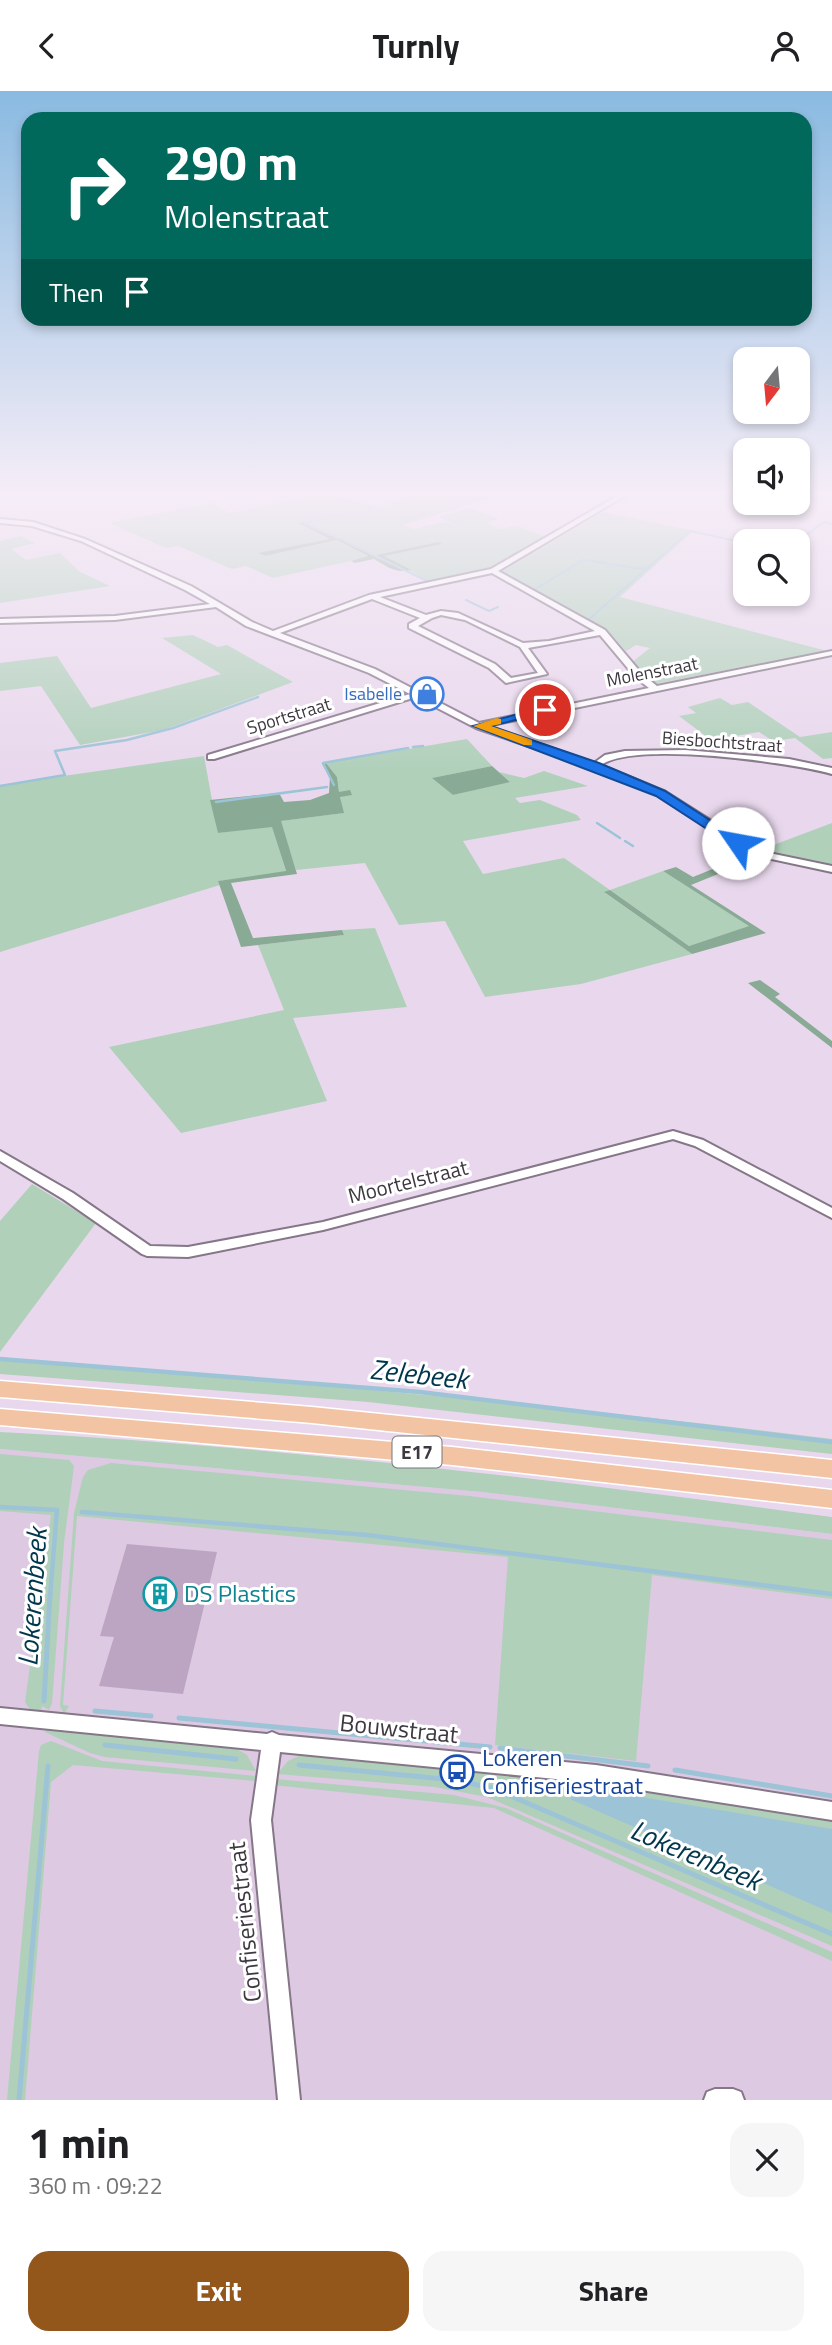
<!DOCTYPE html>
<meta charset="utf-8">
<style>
:root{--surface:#fff;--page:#f6f6f6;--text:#202124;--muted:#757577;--accent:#94571b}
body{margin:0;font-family:"Titillium Web",sans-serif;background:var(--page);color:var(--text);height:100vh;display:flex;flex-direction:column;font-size:26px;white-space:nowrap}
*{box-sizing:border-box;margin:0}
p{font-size:23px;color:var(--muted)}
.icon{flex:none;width:38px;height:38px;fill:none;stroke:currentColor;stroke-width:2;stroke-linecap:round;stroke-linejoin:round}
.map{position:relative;height:2009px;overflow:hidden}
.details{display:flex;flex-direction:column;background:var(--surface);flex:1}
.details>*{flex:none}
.top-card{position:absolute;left:21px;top:21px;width:791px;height:214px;border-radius:21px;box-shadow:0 4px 10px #0003;background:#00695c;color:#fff;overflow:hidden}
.needle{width:46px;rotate:196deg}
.tools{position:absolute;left:733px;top:256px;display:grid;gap:14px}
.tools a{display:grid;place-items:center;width:77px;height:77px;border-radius:14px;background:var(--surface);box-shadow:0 4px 10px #0003;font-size:35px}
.pin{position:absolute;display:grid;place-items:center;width:60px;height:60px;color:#fff;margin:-30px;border:4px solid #fff;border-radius:50%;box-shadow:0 2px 7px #0007}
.me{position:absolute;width:77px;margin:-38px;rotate:303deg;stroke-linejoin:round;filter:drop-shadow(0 0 5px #0008)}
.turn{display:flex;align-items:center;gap:24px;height:147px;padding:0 28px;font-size:32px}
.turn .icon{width:91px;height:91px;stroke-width:2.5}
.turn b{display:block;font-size:49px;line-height:60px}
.then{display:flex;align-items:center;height:66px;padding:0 28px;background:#0003;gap:14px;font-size:26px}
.round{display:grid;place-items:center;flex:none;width:74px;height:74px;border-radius:21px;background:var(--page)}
.summary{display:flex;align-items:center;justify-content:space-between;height:119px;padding:0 28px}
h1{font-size:42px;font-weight:700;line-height:52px}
.primary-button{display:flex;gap:14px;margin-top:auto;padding:14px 28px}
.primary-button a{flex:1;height:80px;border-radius:21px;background:var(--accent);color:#fff;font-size:28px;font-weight:700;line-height:80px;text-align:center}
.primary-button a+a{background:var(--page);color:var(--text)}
header{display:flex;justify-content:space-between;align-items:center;height:91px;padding:0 28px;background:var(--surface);font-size:32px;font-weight:700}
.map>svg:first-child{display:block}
</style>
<header><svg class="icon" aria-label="back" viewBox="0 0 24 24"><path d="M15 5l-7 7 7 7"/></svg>Turnly<svg class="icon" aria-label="person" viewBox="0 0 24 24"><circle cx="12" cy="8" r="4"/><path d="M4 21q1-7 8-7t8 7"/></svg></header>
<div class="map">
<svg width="832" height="2009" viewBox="0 0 832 2009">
<rect width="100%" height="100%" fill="#e9d8ed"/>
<path fill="#ddc9e2" d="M0,1358L482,1401L832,1443V2009H0Z"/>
<g fill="#b0d0ba">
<path d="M420,400H515L403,434L414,438L445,431L468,441L439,426L469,417L499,428L485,432L501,438L516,435L546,446L491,477L429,490L383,465L438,451L376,464L304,431L300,432L332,448L260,463L265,465L337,449L369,466L273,487L246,475L232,478L178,455L166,457L109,432L213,412L229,422L327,403L376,417L424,402Z"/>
<path d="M603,421L693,440L620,506L827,560L654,593L631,572L650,557L636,554L626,560L609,541L501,481Z"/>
<path d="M21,445L35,452L11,458L26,469L60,462L80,481L110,495L0,512V450Z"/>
<path d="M193,544L218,556L227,554L293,591L163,639L80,654L41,595L0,600V572L57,565L91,617L221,583L162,547Z"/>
<path d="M720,607L732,614L748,611L800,646L832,641V667L823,668L795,647L773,650L759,641L711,649L679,625L696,622L688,616Z"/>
<path d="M467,648L492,675L433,687L453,704L509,690L499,681L524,687L544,680L588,695L515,707L520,712L540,709L577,724L581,729L463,750L483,783L564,767L610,799L663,780L750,835L689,855L610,799L605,802L692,863L581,893L485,906L445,830L399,834L365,772L296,779L280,730L343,722L340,705L351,704L339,701L337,686L326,672Z"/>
<path d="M204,665L218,742L272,735L286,781L219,790L220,794L0,861V694Z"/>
<path d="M832,732V775L760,759Z"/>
<path d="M375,837L407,916L293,927L327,1010L181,1042L109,956L284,919L258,854L344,844L342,839Z"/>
<path d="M32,1093L96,1132L0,1261V1130Z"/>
<path d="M0,1269C278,1289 555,1314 832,1348V1363L368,1311L0,1283Z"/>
<path d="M0,1341C278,1355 556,1389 832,1426V1443L482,1401L0,1358Z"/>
<path d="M0,1363L69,1369L74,1375L64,1452L52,1612L49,1619L42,1615L41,1621L31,1620L25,1611L51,1424L0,1420Z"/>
<path d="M111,1372L469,1405L832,1449V1508L652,1484L636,1670L495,1654L508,1466L77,1425L63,1614L69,1615L64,1623L60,1615L74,1422L83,1386L88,1379Z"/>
<path d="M46,1638L230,1654L247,1664L256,1680L105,1666L90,1662L45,1641Z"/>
<path d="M51,1650L102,1670L256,1685V1690L73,1674L51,1691L25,2009H7L39,1660L41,1654Z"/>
<path d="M305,1662L578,1688L832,1728V1855L487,1706L435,1696L277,1683L288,1670Z"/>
<path d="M275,1688L454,1704L506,1717L832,1861V1870L494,1717L273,1694Z"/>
</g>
<g fill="#89aa94">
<path d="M304,431L376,464L438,451L442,453L384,465L411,479C396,483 386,475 374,468L355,472L351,470L368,465L337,449L265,465L258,462L330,448L298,432Z"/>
<path d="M326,672L337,686L339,701L350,699L352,704L340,706L344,722L281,730L297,783L231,792L253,847L342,839L344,844L241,856L218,790L286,780L272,736L218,742L210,709L279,702L284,711L310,709L329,702L330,686L322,673Z"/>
<path d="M492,675L510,691L453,704L432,687Z"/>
<path d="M725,773L733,777L691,794L766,842L692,863L604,801L610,799L689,855L749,835L663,780L676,776L693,786Z"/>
<path d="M760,889L780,903L775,906L832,950V957L748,892Z"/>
</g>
<path fill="#9dc3d7" d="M578,1700L629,1704L832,1738V1822L570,1708Z"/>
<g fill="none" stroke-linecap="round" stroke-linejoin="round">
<g stroke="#9dc3d7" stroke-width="2">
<path d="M312,400L376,417L304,432L338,447"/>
<path d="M341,448L429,491"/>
<path d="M798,450L824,431L832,433"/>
<path d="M585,469L647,479"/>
<path d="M501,480L588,529L690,440L746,452"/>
<path d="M534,499L583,469"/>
<path d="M466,509L489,520L498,516"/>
</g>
<g stroke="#9dc3d7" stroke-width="2.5">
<path d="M413,656L423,655"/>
<path d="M334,694L323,672L408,657"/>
<path d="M0,695L65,684L55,660L127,649L173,637L258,606"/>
<path d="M216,711L327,696"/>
<path d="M597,732L620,747"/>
<path d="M625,750L633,755"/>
</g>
<g stroke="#9dc3d7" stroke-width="4.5">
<path d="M0,1268L420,1301L832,1351"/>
<path d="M0,1416L57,1419L50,1506"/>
<path d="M82,1421L367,1444L832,1503"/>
</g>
<g stroke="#9dc3d7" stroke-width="5">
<path d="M44,1610L50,1504"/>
<path d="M95,1620L151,1625"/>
<path d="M179,1627L490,1656"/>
<path d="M105,1654L236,1668"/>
<path d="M500,1657L648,1675"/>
<path d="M299,1674L454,1689L492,1697L832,1843"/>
<path d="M675,1679L832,1705"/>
<path d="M19,2009L48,1675"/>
</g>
</g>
<path fill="#bca5c2" d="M127,1453L217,1461L183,1603L99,1595L114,1546L100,1545Z"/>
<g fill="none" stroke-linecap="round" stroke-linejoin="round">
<defs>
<g id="minor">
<path d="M626,400H633L498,480L605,539L642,583L657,595L832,560V564L487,635L594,672L605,664L625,660L685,659L789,668L832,677V683C790,671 635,650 601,674L664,700L759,760L832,775V781L753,764L658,704L592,677L476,637L416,606L214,668H208V664L410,603L369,582L246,535L216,516L115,529L0,532V528L115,525L210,513L185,499L81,450L32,435L0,432V428L33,431L85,448L191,495L252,531L273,540L369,504L491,478ZM492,482L595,540L549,550L523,552L458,522L441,520L426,524L380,506ZM372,508L420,527L409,533V537L489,577L506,592L547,583L528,557L600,544L636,587L649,597L479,632L375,578L280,542ZM441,524L465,529L520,556L538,582L511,587L495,573L418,535L432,527Z"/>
<path d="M673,1040L703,1049L832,1117V1127L695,1055L673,1048L323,1139L188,1166L147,1165L142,1163L63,1108L0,1070V1060L73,1102L150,1155L188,1156L323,1131Z"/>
<path d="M0,1617L267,1643L272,1641L279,1644L596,1674L832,1711V1729L596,1692L280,1661L271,1729L300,2009H278L251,1729L261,1659L0,1633Z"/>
<path d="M715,1998H733L741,2001L744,2009H704L707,2001Z"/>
</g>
<g id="highway">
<path d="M0,1290L312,1316L832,1369V1387L312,1332L0,1306Z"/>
<path d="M0,1318L452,1356L832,1399V1417L452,1374L0,1334Z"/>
</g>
</defs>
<use href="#minor" stroke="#857688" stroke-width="4"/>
<use href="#highway" stroke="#fff" stroke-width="3"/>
<use href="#minor" fill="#fff" fill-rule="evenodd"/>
<use href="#highway" fill="#f2c4a4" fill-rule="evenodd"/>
</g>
<linearGradient id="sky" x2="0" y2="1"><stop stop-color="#8abae1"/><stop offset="0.59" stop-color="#f5edf7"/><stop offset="1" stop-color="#f5edf7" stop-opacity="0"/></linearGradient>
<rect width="832" height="681" fill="url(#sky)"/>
<path fill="#1a73e8" stroke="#114b97" stroke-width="2" d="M545,616L550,619L549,621L491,635L599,672L665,700L742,750V755H733L656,705L473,635Z"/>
<path fill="#f59e0b" d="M497,627L501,628V633L491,635L532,649V654H524L473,635Z"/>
<defs>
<symbol id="shop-ring" viewBox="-11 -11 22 22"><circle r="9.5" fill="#fff" stroke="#3f7fe0" stroke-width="1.5"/><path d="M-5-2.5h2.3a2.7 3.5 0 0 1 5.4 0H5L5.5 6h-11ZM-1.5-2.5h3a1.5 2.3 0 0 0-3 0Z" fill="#3f7fe0"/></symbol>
<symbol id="building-ring" viewBox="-11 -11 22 22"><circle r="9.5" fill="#fff" stroke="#0f9aa8" stroke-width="1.5"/><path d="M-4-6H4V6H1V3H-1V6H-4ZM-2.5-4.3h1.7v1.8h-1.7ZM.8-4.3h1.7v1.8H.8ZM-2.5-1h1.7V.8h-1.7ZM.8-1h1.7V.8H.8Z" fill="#0f9aa8"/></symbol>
<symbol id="bus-ring" viewBox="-11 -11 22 22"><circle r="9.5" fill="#fff" stroke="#1a4fb4" stroke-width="1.5"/><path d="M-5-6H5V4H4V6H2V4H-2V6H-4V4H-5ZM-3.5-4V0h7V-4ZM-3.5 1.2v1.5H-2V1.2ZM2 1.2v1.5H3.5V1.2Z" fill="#1a4fb4"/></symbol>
</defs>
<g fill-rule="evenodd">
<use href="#shop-ring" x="408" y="584" width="38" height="38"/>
<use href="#building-ring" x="141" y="1484" width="38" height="38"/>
<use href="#bus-ring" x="438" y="1662" width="38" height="38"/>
</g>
<g text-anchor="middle" stroke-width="6" stroke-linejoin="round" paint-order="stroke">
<g font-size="18" fill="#3e3840" stroke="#fff">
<text transform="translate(652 581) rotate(-11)" y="6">Molenstraat</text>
<text transform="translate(289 625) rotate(-17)" y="6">Sportstraat</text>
<text transform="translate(722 651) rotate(4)" y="6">Biesbochtstraat</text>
</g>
<g font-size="18" fill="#366cbe" stroke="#fff" text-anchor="end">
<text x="402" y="609">Isabelle</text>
</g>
<rect fill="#fff" stroke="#787479" stroke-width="2" x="392.5" y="1345.5" width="49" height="31" rx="5"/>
<g font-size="19" font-weight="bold" fill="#3e3840">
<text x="417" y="1368">E17</text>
</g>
<g font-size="21" fill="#3e3840" stroke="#fff">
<text transform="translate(408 1091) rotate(-14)" y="7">Moortelstraat</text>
</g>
<g font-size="24" fill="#0d838f" stroke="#fff" text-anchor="start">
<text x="184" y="1511">DS Plastics</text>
</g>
<g font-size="24" fill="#3e3840" stroke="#fff">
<text transform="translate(399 1638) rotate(6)" y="8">Bouwstraat</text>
<text transform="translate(245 1831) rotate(-96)" y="8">Confiseriestraat</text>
</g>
<g font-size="24" fill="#164399" stroke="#fff" text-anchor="start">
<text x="482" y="1675">Lokeren<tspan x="482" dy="28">Confiseriestraat</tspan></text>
</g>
<g font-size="28" font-style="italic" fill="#01374c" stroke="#fff">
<text transform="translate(419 1283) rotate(6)" y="10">Zelebeek</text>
<text transform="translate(32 1506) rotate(-86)" y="10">Lokerenbeek</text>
<text transform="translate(696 1764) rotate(23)" y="10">Lokerenbeek</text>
</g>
</g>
</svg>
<div class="tools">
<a><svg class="needle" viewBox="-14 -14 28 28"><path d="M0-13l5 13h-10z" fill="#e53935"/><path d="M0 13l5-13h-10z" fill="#757577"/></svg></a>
<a><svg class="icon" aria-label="sound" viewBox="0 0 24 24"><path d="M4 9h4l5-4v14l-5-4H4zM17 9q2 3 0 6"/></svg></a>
<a><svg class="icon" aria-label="search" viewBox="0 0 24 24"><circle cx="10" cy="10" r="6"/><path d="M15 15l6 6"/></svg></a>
</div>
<div class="pin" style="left:545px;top:619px;background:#d93025"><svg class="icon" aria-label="arrive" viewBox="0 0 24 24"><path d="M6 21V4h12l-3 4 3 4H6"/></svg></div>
<svg class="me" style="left:738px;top:752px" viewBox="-20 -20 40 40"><circle r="19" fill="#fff"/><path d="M0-13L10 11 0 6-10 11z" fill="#1a73e8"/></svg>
<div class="top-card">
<div class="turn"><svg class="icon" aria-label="right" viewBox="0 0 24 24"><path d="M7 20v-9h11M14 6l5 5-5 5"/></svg><div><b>290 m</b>Molenstraat</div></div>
<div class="then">Then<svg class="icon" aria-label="arrive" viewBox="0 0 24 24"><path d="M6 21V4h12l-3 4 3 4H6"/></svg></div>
</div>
</div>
<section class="details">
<div class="summary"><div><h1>1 min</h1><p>360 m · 09:22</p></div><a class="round"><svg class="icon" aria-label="close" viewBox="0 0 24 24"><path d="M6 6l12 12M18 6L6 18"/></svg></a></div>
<div class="primary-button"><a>Exit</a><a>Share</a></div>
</section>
